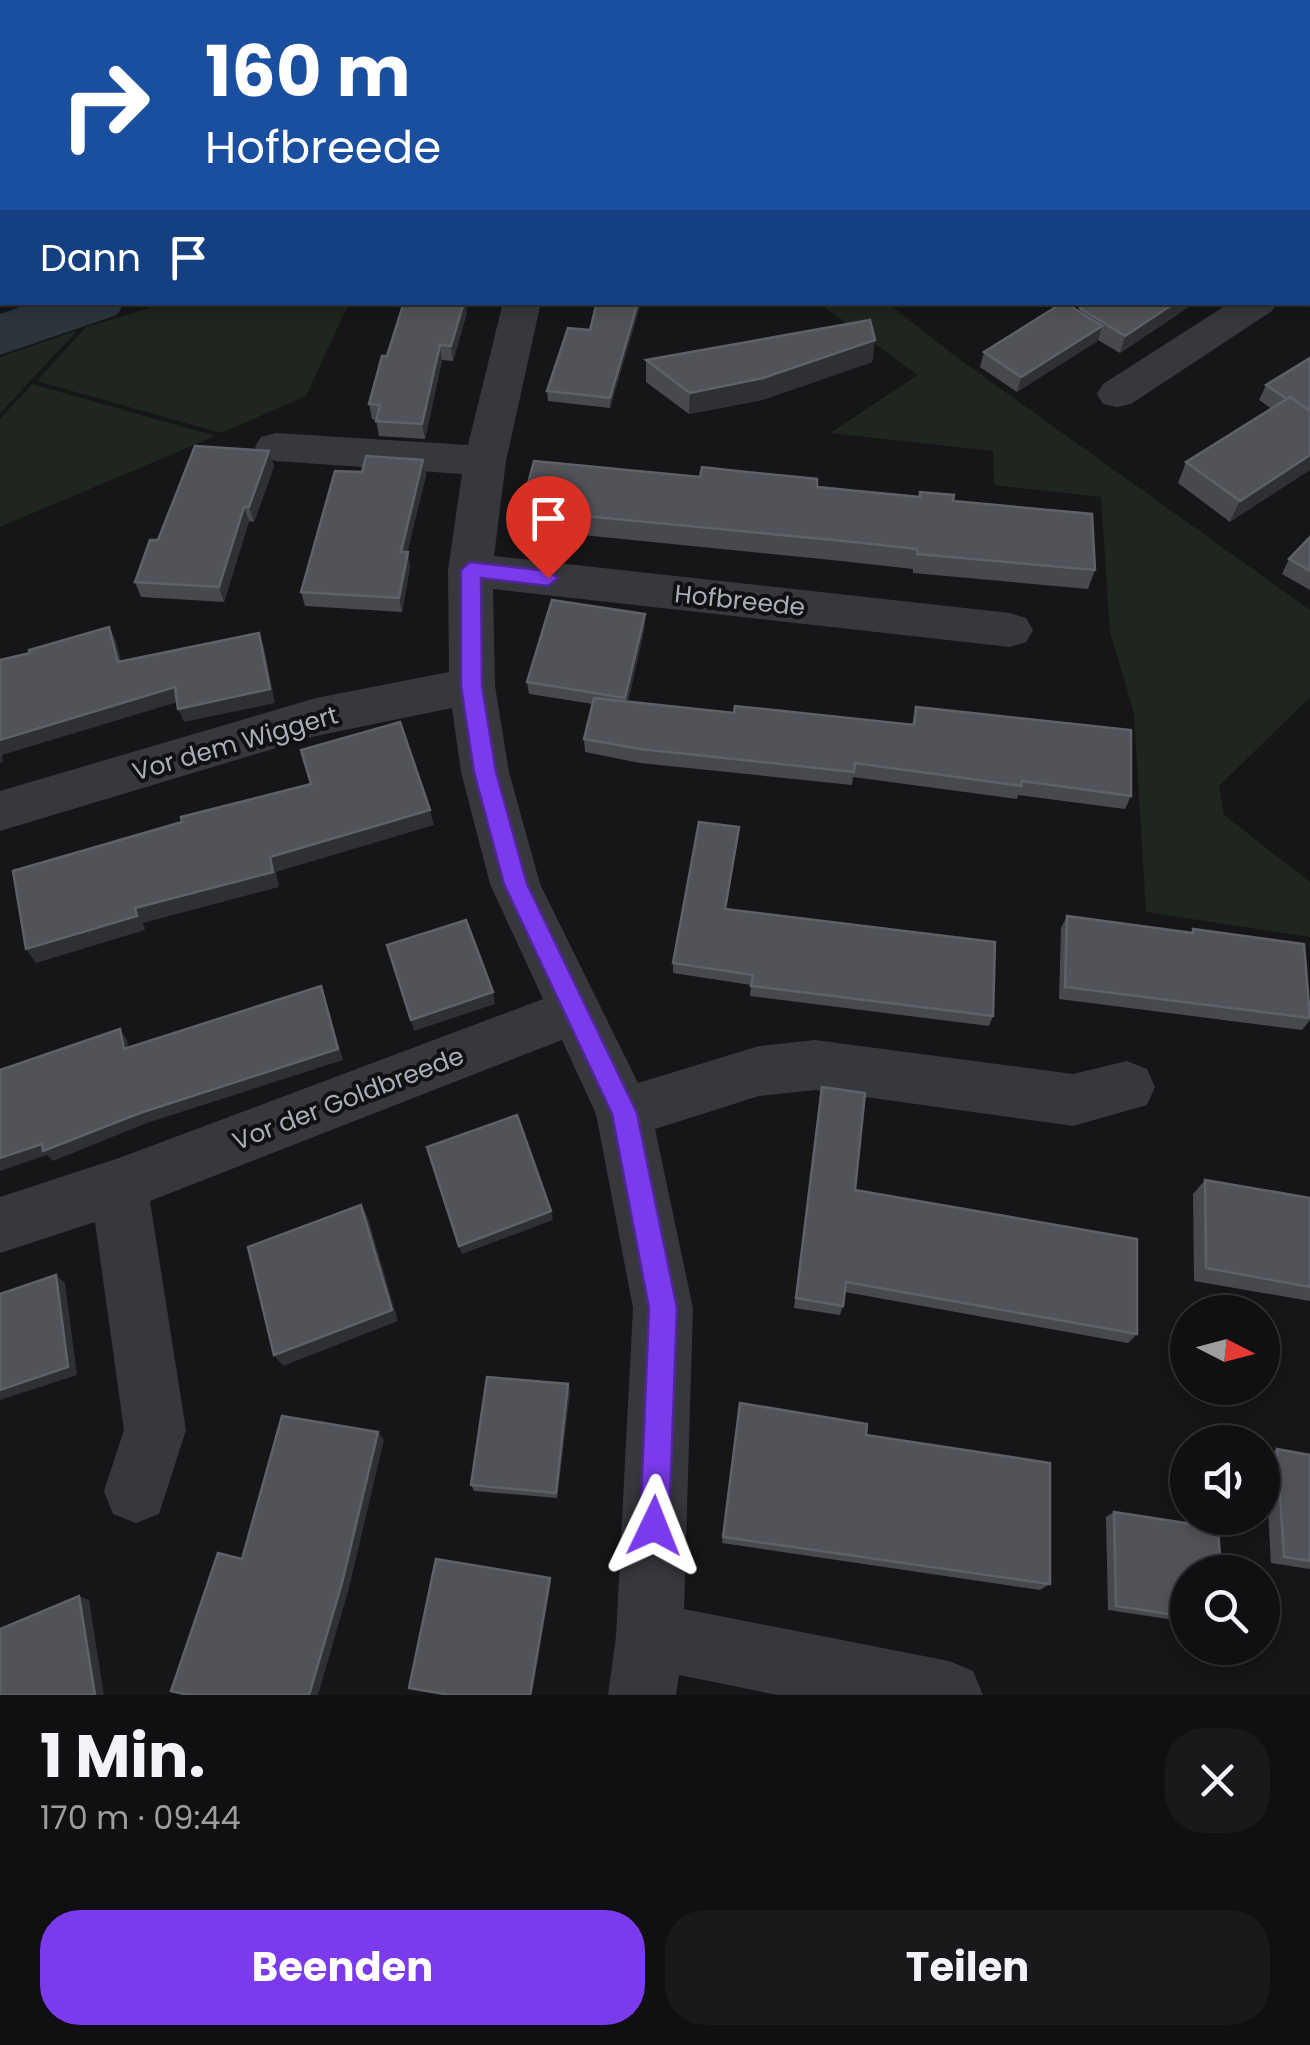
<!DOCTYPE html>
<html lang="de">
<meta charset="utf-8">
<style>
:root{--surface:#101012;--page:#19191b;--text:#f1f3f6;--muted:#9c9d9f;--line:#303032;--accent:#7c3aed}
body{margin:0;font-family:Poppins,sans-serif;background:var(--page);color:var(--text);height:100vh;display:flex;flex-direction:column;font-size:38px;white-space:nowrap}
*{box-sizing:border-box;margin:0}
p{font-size:32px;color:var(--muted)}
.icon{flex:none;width:55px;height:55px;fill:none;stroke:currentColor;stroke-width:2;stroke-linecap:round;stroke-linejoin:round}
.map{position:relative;height:1695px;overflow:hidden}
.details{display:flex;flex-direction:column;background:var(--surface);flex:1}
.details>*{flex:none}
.hud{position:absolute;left:0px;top:0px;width:1310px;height:305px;box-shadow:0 5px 15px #0003,0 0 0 2px var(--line);background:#1a4fa0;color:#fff;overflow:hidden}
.needle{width:65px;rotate:96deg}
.buttons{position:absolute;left:1170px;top:1295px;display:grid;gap:20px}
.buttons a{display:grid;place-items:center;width:110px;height:110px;border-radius:50%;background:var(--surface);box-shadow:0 5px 15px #0003,0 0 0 2px var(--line);font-size:50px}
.pin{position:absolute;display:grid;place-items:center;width:85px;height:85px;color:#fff;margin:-102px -42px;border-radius:50% 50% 50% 0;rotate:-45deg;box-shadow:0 0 10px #0007}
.pin .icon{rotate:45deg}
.me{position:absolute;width:110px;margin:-55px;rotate:2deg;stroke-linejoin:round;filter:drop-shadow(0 0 8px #0008)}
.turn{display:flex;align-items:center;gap:35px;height:210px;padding:0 40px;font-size:45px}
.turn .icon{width:130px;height:130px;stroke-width:2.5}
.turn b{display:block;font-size:70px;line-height:85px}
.then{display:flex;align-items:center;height:95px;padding:0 40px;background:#0003;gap:20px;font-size:38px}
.round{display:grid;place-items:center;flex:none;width:105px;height:105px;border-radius:40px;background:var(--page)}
.overview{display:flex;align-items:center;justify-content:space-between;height:170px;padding:0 40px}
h1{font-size:60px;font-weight:700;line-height:75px}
.button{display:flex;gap:20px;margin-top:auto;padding:20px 40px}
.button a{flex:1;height:115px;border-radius:40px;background:var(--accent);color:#fff;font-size:40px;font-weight:700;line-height:115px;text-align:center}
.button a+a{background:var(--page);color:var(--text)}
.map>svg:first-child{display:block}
</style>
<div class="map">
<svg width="1310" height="1695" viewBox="0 0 1310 1695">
<rect width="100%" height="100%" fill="#161618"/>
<g fill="#1e261f">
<path d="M166,303V302L349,303L306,396L221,433L37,381L86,327Z"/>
<path d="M819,303H888L948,351L1310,610V697L1219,786L1224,815L1310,882V937L1146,912L1134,713L1110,632L1101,497L994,485L993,451L830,433L918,375Z"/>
<path d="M78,330L0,413V357Z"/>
<path d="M32,384L215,436L0,527V419Z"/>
</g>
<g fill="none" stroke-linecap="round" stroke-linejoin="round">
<g fill="#2c353c" fill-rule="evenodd">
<rect x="300" y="0" width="48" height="2"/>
<path d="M34,302H125L117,315L0,355V314Z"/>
</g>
<g fill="#37383d" fill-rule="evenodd">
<path d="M1308,165L1310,166V189L1308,188Z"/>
<path d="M1308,283L1310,307L1295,304L1308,302Z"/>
<path d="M503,302H541L506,461L494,556L1010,613L1026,618L1033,630L1026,642L1010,647L493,589L495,686L509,772L540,884L638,1083L759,1046L815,1040L1073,1074L1127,1061L1147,1069L1155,1087L1147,1105L1073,1126L815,1090L759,1096L655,1129L693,1308L684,1609L949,1661L973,1671L983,1695H777L679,1675L676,1695H608L616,1636L633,1308L596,1114L562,1040L150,1201L186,1430L159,1514L136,1523L113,1514L104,1491L124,1430L95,1222L0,1253V1197L119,1158L543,999L490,884L461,772L452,708L316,736L0,831V791L316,698L449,672L448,570L462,474L276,461L261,457L255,447L261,437L276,433L468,445Z"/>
<path d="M1231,302H1278L1272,311L1131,404L1117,407L1103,404L1097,394L1103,384Z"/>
</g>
</g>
<g fill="#47494d">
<rect x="1308" y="217" width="2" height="59"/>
<path d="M597,302H641L610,408L548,401L547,391L590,330Z"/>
<path d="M1088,302H1196L1120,353L1098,340L1017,392L980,367L984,352L1079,311L1080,308Z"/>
<path d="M467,312L453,361L442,360L425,439L379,436L376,420L372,419L369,404L387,356Z"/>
<path d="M875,340L872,362L762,400L689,414L646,382V360Z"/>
<path d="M1310,358L1230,522L1178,483L1186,462L1272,409L1259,400L1266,385Z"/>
<path d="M269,451L274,466L254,522L249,521L224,602L141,597L135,582L158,540Z"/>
<path d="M423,460L426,475L407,552L410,567L402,612L305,606L301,592L362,472Z"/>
<path d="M817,487L953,501L1095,570L1088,589L913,573V569L841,561L523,529L521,510Z"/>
<path d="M1310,537V590L1282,574L1289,559Z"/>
<path d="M645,626L628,701L734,713L912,725L916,707L1131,796L1125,809L1018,795L1017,799L853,777L852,785L640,763L585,752L584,739L593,704L529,694L527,682Z"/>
<path d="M738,838L726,909L993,1016L989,1026L750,996L751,985L673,973V963Z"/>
<path d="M1067,916L1191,933L1193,929L1310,1002V1020L1302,1030L1059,999L1061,928Z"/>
<path d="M822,1087L855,1190L1137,1334L1128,1343L845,1292L843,1306L840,1315L794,1308Z"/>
<path d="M1205,1180L1310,1198V1301L1194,1281L1193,1194Z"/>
<path d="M570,1391L557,1498L474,1491L471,1485Z"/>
<path d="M740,1403L866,1435L1050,1584L1040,1590L722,1543Z"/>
<path d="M1277,1449L1310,1455V1569L1271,1563L1265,1457Z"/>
<path d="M1114,1512L1188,1572V1622L1108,1610L1106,1517Z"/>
</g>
<g fill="#2f3033">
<path d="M459,302H466L467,312L453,361L451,346Z"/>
<path d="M638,302H641L610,408V398Z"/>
<path d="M1176,302H1196L1120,353L1125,336Z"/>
<path d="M1102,326L1098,341L1017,392L1021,377Z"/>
<path d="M875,340L872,362L762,400L689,414L690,393Z"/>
<path d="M440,345L442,360L425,439L422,424Z"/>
<path d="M269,451L274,466L254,522L249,507Z"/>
<path d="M1310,455V470L1230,522L1240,501Z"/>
<path d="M423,460L426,475L404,567L401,552Z"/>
<path d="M244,507L249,521L224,602L219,587Z"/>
<path d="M408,552L410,567L402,612L399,598Z"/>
<path d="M645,614V626L626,709L625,698Z"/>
<path d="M109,627L116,641L125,676L118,662Z"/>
<path d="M259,633L264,647L275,703L184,722L178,709Z"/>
<path d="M175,687L181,701L2,755L3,762L0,763V740Z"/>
<path d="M430,810L434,825L276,872L279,887L143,923L145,930L36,963L26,949L270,857Z"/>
<path d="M321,986L343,1060L147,1123L53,1161L47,1155L0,1171V1158Z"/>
<path d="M493,992L495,1004L414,1031L411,1020Z"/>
<path d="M120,1029L127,1040L132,1060L124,1049Z"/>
<path d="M361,1205L368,1218L398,1321L283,1366L274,1355Z"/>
<path d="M551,1211L553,1220L462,1254L459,1246Z"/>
<path d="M56,1275L65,1283L77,1375L0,1400V1390Z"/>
<path d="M568,1384L570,1391L557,1498L556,1493Z"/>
<path d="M378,1432L384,1440L349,1588L318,1695H309Z"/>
<path d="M550,1578L551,1582L532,1695H530Z"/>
<path d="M79,1596L89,1600L104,1695H95Z"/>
</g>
<g fill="#525359" stroke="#5f6168" stroke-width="2.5">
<rect x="855" y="0" width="57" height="2"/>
<rect x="1308" y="217" width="2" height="41"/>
<path d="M404,302H464L451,346L440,345L422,424L376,421L380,405L369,404L382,356H387Z"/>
<path d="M597,302H638L610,398L547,391L568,328L590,330Z"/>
<path d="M1064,302L1102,326L1021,377L984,352Z"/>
<path d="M1088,302H1176L1125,336L1080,308Z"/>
<path d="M870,320L875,340L763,378L690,393L646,360Z"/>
<path d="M1310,358V411L1290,397L1287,399L1266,385Z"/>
<path d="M1290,397L1310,411V455L1240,501L1186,462Z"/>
<path d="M195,446L269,451L249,507H244L219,587L135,582L150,540H158Z"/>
<path d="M366,456L423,460L401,552H408L399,598L301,592L335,471L362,472Z"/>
<path d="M534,461L700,477L702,467L747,472L817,479V487L920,497V492L954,495L953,501L1092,514L1095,570L917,554V549L844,541L521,510Z"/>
<path d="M1310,537V571L1289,559Z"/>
<path d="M552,600L645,614L625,698L527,682Z"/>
<path d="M109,627L118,662L259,633L270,689L178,709L175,687L0,740V660L30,653L29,650Z"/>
<path d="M594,698L734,713L735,706L914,725L916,707L1131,730V796L1022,781L1021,786L855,763L854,772L640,749L584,739Z"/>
<path d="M400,722L430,810L270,857L273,872L135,908L137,916L26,949L13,871L182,822L181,817L311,784L301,750Z"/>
<path d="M699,822L739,827L725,909L995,942L993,1016L751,986L753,975L673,963Z"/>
<path d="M1067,916L1193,933V929L1304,944L1310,1018L1065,987Z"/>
<path d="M466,920L493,992L411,1020L387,945Z"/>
<path d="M321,986L338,1049L140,1113L43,1151L42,1144L0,1158V1070L120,1029L124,1049Z"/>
<path d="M822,1087L865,1093L855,1190L1137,1239V1334L846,1282L843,1306L796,1298Z"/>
<path d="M517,1115L551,1211L459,1246L427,1147Z"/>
<path d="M1205,1180L1310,1198V1287L1206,1268Z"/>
<path d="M361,1205L392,1310L274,1355L248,1247Z"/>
<path d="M56,1275L68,1367L0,1390V1294Z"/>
<path d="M487,1377L568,1384L556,1493L471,1485Z"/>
<path d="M740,1403L867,1424L866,1435L1050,1463V1584L723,1537Z"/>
<path d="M282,1416L378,1432L342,1583L309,1695H189L171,1691L218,1553L242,1559Z"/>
<path d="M1277,1449L1310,1455V1561L1284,1557Z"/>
<path d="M1114,1512L1218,1528L1221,1572H1188V1617L1116,1606Z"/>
<path d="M436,1559L550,1578L530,1695H450L409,1688Z"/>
<path d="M79,1596L95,1695H0V1629Z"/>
</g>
<path fill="#7c3aed" stroke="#51269a" stroke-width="2.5" d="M470,562L548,571L558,578L548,586L481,578L482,686L496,772L527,884L637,1113L677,1308L669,1526L665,1537L654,1541L644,1537L640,1526L649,1308L612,1114L504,884L474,772L461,686V570Z"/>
<g text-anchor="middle" stroke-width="8" stroke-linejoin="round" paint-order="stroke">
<g font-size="25" fill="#a8adb8" stroke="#111113">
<text transform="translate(740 600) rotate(6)" y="9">Hofbreede</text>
<text transform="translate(235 743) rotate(-16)" y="9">Vor dem Wiggert</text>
<text transform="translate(348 1098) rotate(-21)" y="9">Vor der Goldbreede</text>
</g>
</g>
</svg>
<div class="buttons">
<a><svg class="needle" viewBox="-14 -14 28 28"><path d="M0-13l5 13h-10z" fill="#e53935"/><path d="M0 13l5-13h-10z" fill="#9c9d9f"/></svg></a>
<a><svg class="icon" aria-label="sound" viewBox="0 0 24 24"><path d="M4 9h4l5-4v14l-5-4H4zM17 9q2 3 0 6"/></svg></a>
<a><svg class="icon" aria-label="search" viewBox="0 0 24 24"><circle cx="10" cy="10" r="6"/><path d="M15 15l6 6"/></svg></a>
</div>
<div class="pin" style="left:548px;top:578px;background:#d93025"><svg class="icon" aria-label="arrive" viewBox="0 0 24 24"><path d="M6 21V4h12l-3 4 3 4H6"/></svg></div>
<svg class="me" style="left:654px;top:1526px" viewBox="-20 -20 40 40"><path d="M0-17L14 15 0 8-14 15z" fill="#7c3aed" stroke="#fff" stroke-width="4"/></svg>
<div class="hud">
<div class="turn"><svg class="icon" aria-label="right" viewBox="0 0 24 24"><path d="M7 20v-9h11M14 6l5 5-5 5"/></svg><div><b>160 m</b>Hofbreede</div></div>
<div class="then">Dann<svg class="icon" aria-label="arrive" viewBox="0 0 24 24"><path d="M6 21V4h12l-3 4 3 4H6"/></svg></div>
</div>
</div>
<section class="details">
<div class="overview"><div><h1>1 Min.</h1><p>170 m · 09:44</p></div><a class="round"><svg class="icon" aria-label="close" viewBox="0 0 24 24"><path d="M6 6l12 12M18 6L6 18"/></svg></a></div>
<div class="button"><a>Beenden</a><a>Teilen</a></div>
</section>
